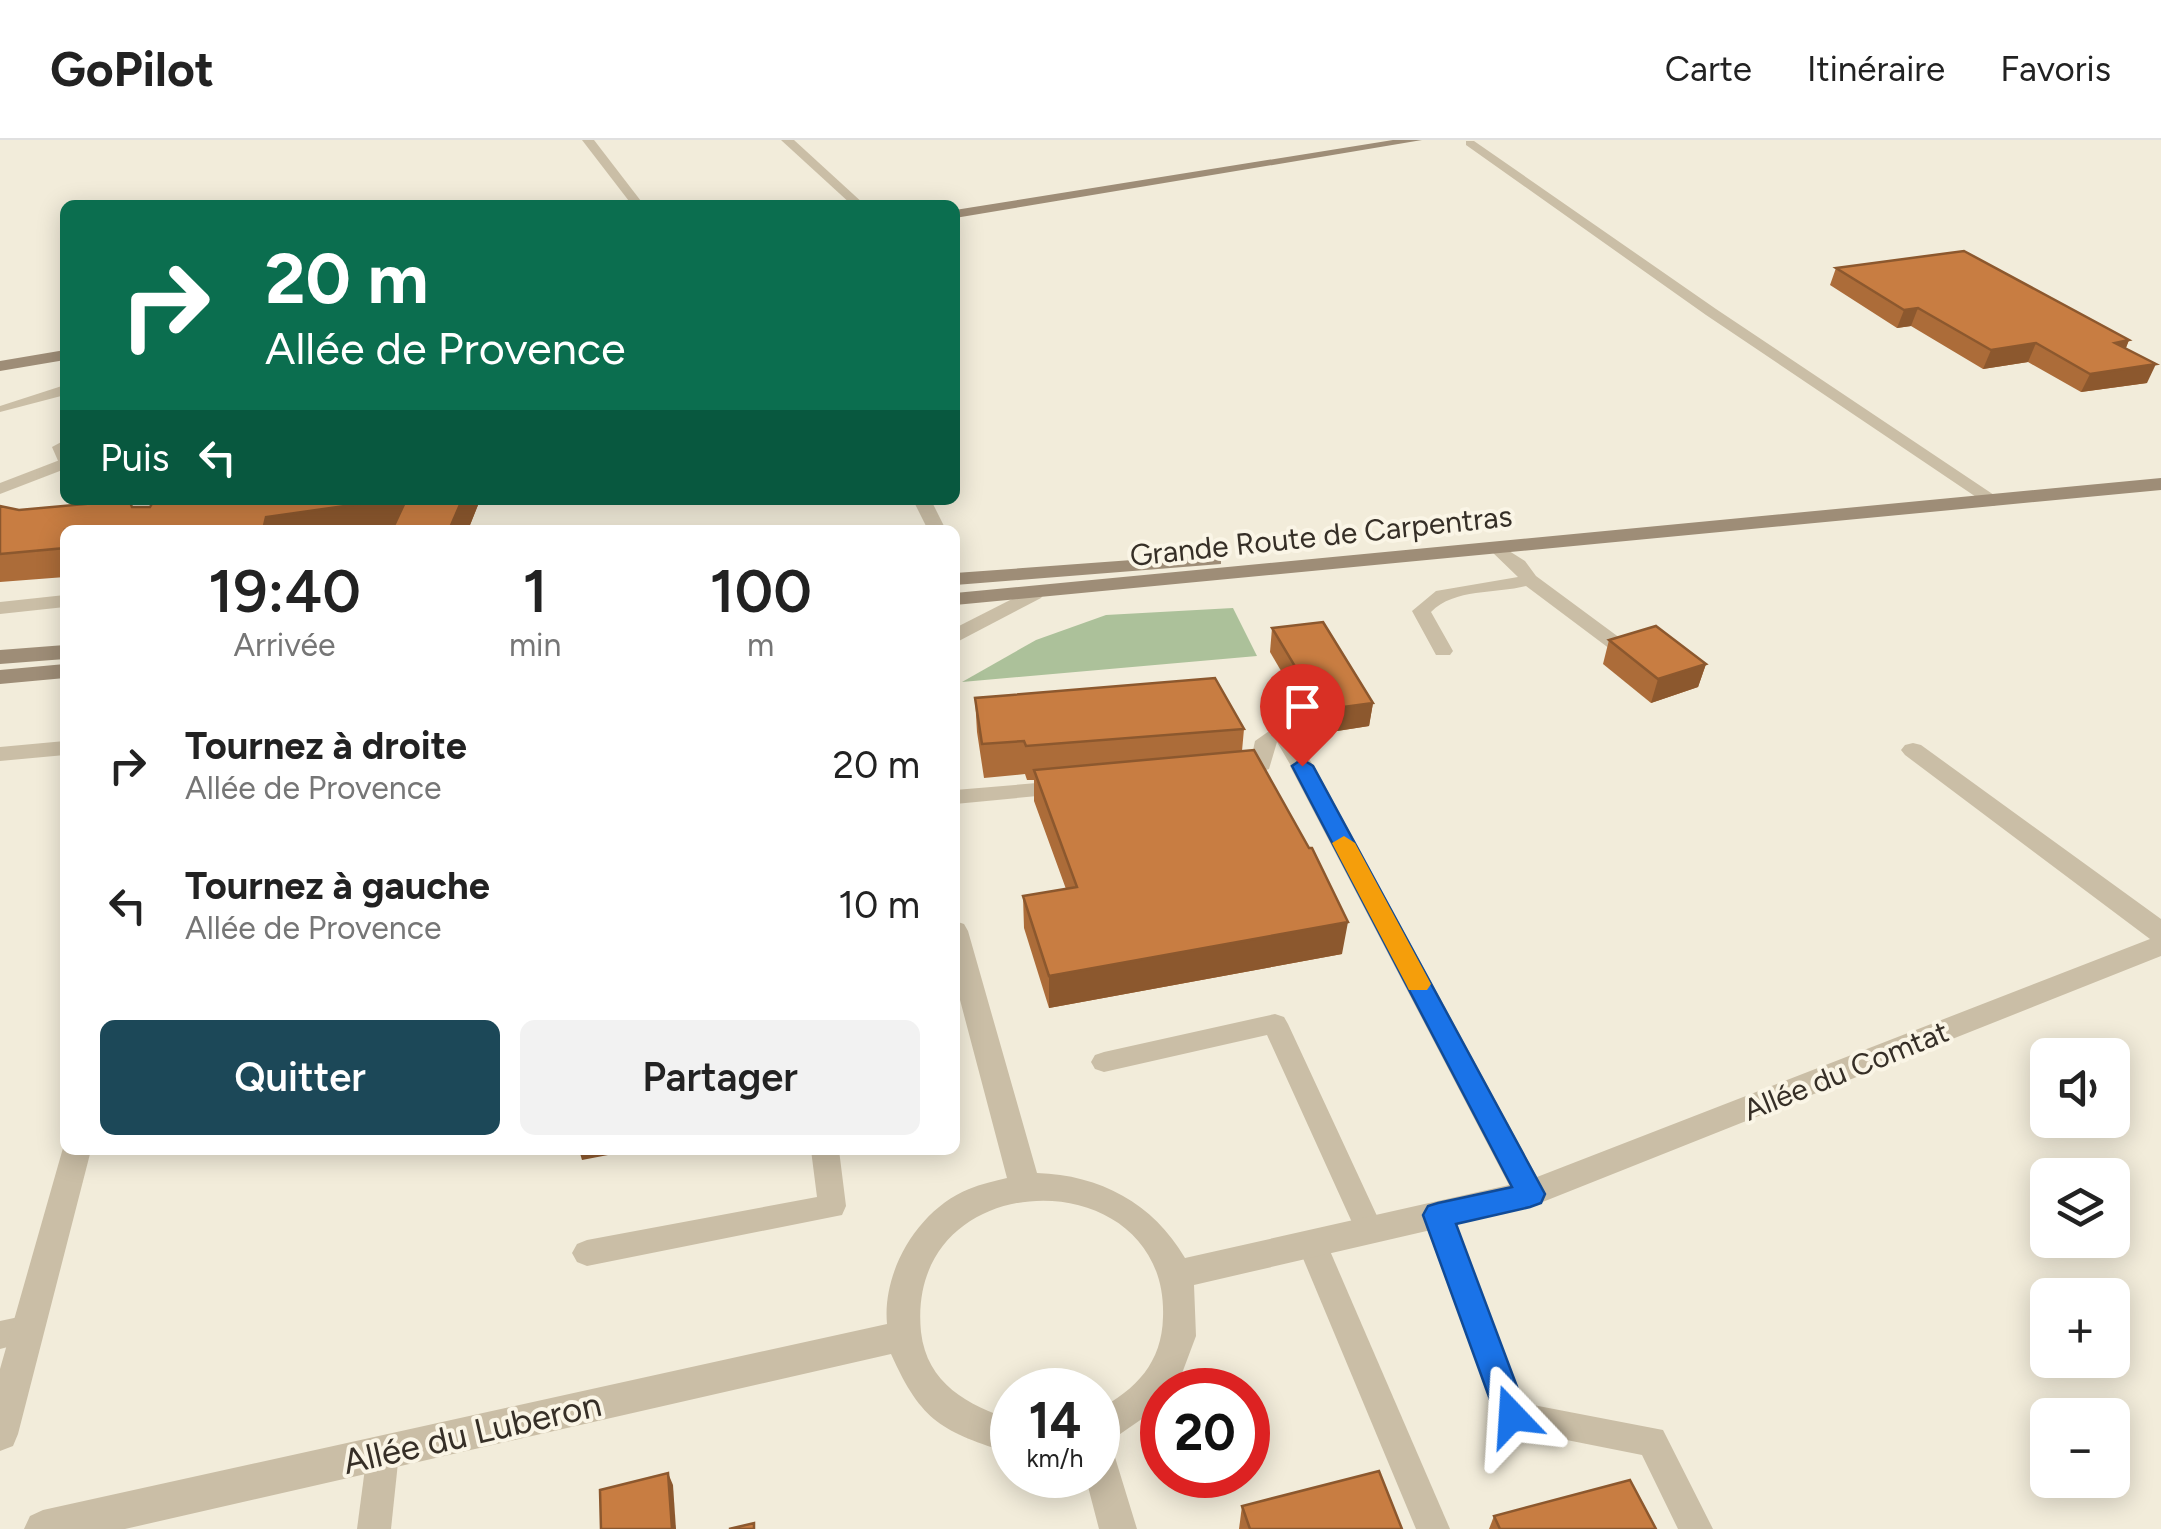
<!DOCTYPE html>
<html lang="fr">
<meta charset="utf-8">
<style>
:root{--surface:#fff;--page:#f2f2f2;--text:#222;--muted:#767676;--line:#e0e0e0;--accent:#1c4858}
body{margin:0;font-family:Figtree,sans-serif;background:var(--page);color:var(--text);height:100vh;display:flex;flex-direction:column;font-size:38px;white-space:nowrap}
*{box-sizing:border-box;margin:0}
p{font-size:32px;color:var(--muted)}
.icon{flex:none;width:55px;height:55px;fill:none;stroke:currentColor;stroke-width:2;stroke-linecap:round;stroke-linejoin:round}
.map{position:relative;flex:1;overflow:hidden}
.side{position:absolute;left:60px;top:385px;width:900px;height:630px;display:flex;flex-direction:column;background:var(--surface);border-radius:15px;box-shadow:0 5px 25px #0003}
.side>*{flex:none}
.banner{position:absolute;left:60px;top:60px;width:900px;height:305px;border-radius:15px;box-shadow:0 5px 25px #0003;background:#0b6e4f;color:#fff;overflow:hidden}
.tools{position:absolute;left:2030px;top:898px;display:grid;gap:20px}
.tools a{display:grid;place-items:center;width:100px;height:100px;border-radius:15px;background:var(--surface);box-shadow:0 5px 25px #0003;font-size:50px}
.speed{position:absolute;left:990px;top:1228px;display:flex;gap:20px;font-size:50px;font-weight:700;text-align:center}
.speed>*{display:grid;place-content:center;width:130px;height:130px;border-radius:50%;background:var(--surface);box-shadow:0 5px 25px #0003;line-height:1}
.speed small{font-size:25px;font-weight:400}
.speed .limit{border:15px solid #d22;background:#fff;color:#111}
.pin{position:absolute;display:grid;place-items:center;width:85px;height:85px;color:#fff;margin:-102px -42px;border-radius:50% 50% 50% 0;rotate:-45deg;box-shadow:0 0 10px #0007}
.pin .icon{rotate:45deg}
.me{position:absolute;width:110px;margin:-55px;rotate:340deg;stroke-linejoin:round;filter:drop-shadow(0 0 8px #0008)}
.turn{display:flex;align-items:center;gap:35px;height:210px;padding:0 40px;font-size:45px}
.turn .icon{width:130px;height:130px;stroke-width:2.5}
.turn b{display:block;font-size:70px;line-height:85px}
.then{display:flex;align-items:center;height:95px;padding:0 40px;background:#0003;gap:20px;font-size:38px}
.eta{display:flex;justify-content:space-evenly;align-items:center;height:170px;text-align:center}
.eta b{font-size:60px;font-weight:600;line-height:70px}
.primary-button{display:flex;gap:20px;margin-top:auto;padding:20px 40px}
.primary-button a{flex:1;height:115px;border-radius:15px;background:var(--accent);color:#fff;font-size:40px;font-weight:600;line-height:115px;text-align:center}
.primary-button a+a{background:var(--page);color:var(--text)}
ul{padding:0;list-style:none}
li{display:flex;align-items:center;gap:30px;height:140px;padding:0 40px}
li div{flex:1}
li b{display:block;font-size:38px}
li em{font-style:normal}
header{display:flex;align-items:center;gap:60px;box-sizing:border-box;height:140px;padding:0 50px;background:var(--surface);border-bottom:2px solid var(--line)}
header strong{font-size:48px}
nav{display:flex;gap:55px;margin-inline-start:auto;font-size:35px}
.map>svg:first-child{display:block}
</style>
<header>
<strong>GoPilot</strong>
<nav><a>Carte</a><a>Itinéraire</a><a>Favoris</a></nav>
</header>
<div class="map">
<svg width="2161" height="1389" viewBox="0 0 2161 1389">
<rect width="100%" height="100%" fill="#f2ecda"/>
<path fill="#acc19a" d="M1233,468L1257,516L962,542L1036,500L1106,475Z"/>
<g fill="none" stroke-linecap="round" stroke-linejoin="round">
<g fill="#cabea6" fill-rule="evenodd">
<path d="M582,0H594L644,65H632Z"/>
<path d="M781,0H794L865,65H852Z"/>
<path d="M1466,1H1474L1716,169L2003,361L1994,366L1988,365L1706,175L1466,5Z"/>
<path d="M65,245V255L0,272V266Z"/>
<path d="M65,318V329L0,354V343Z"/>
<path d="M913,360H931L946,390H928Z"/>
<path d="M1498,404L1525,421L1536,436L1624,501L1627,505L1624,509H1610L1526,446C1495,454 1455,448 1431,472L1453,511L1450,515H1436L1412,471L1436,451L1518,437L1489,409Z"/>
<path d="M65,455V467L0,474V462Z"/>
<path d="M1272,589L1294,591L1313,626L1310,631H1294L1277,602L1269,629L1237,640L1229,638L1226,633L1229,628L1251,620L1255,601Z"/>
<path d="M1061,641L1069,643L1072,648L1069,653L955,664V650Z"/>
<path d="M1275,874L1284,877L1288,884L1384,1091L1380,1100L1370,1103L1360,1100L1267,895L1104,932L1095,929L1091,922L1095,915L1104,912Z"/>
<path d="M811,1010H839L846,1066L842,1075L587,1126L577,1122L572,1113L577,1104L587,1100L817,1057Z"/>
<path d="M1438,1063L1448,1066L1452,1075L1523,1263L1663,1290L1713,1389H1678L1642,1315L1501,1287L1424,1075L1428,1066Z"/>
<path d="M1312,1091L1322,1095L1327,1104L1450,1389H1416L1297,1104L1302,1095Z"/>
<path d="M28,1175L39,1179L43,1189L39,1199L0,1209V1181Z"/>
<path d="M383,1297L395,1302L399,1313L391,1389H357L367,1313L371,1302Z"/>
</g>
<g fill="#cabea6" fill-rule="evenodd">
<path d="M65,300V324L59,323L52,307Z"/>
<path d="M1034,448L1044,454L1041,458L955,503V488Z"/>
<path d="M65,601V615L0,621V607Z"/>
<path d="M1913,603L1921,605L2161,779V816L1530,1067L1194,1145L1196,1196L1178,1244L1175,1250H1162V1265L1110,1301L1137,1389H1099L1085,1335H1098V1270C1136,1249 1162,1223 1163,1177C1169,1018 904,1021 921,1192C927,1244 968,1265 1012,1280V1314C942,1291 922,1283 891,1214L125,1389H24L30,1376L43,1370L887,1184C882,1130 919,1069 969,1049C981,1044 995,1041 1007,1038L955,841V781L964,784L968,791L1037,1033C1100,1035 1153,1063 1185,1118L1509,1045L1290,626L1294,621H1310L1314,626L1537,1037L2150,799L1905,615L1901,610L1905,605Z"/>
<path d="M65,1001V1010H91L18,1294L13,1306L0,1311V1229Z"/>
</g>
<g fill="#9e8d77" fill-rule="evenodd">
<path d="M1393,0H1422L955,78V70Z"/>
<path d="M65,210V220L0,231V221Z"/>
<path d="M2161,338V350L955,465V453Z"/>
<path d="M1214,414L1221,416V424L955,445V433Z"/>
<path d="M65,505V519L0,524V510Z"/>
<path d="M65,524V538L0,544V530Z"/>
</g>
</g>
<g fill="#ac6c39">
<path d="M1836,128L2129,200L2126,208L2147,243L2081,252L2028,222L1983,229L1911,186L1897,188L1830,145Z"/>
<path d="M154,360H480L468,390L393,387L65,390V437L0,442V366L19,370L150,367Z"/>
<path d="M1272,488L1373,563L1369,586L1318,594L1270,512Z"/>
<path d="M1609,500L1706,524L1698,547L1651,563L1603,524Z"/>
<path d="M975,558L1244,589L1242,611L1342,814L1049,868L1024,788L1023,756L1066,749L1034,661V640H1027L1025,634L984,638L977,592Z"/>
<path d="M1242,1366L1402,1389H1239Z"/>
<path d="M1494,1376L1656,1389H1489Z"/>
</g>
<g fill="#8c582e">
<path d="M1918,168L1911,186L1897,188L1904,170Z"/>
<path d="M2129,200L2121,219L2115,203Z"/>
<path d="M2036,203L2028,222L1983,229L1991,210Z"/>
<path d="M2156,224L2147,243L2081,252L2090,234Z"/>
<path d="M388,360H408L416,384L373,390H263L266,377Z"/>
<path d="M462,360H480L468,390H449Z"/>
<path d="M1706,524L1698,547L1651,563L1658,539Z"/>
<path d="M1373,563L1369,586L1318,594L1321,570Z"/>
<path d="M1348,782L1342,814L1049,868V836Z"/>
<path d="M579,1010H634L582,1020Z"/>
<path d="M668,1333L673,1345L676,1389H672Z"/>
</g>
<g fill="#c87d42" stroke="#8c582e" stroke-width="2.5">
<path d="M1964,111L2129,200L2115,203L2156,224L2090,234L2036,203L1991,210L1918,168L1904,170L1836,128Z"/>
<path d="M129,360L132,367H150L154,360H388L266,377L263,390H65V408L0,414V366L19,370Z"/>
<path d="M406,360H462L449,390H392Z"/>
<path d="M1323,482L1373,563L1321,570L1272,488Z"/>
<path d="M1656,486L1706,524L1658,539L1609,500Z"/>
<path d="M1215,538L1244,589L1026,606L1024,601L982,604L975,558Z"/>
<path d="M1254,610L1309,708H1312L1348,782L1049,836L1023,756L1077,747L1034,630Z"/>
<path d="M1379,1331L1402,1389H1250L1242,1366Z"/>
<path d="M668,1333L672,1389H601L600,1350Z"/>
<path d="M1630,1340L1656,1389H1500L1494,1376Z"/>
<path d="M754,1383V1389H729Z"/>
</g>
<path fill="#1a73e8" stroke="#114b97" stroke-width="2.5" d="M1302,619L1313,626L1545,1054L1541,1063L1530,1067L1456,1084L1528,1276L1524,1287L1512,1291L1501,1287L1496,1276L1423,1075L1428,1066L1438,1063L1512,1047L1292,626Z"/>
<path fill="#f59e0b" d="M1344,696L1355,703L1431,844L1427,850H1409L1406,844L1332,703Z"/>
<g text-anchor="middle" stroke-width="8" stroke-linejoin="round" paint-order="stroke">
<g font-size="30" fill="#362f27" stroke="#faf5e6">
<text transform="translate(1321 396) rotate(-6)" y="10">Grande Route de Carpentras</text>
<text transform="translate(1846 931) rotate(-22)" y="10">Allée du Comtat</text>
</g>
<g font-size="35" fill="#362f27" stroke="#faf5e6">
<text transform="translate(472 1293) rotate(-13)" y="12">Allée du Luberon</text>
</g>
</g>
</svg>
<div class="tools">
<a><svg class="icon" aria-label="sound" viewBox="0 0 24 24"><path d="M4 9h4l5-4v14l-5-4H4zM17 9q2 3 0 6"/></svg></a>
<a><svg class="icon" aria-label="layers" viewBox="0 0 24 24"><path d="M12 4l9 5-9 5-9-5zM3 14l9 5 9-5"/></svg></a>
<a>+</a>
<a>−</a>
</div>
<div class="speed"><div>14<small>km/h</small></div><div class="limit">20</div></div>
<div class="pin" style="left:1302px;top:626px;background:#d93025"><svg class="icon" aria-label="arrive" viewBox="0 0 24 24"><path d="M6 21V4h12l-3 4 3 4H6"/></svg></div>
<svg class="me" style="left:1512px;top:1276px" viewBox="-20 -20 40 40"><path d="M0-17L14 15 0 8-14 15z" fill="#1a73e8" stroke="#fff" stroke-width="4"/></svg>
<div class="banner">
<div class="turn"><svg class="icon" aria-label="right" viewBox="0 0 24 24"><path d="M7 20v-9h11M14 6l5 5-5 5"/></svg><div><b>20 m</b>Allée de Provence</div></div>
<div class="then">Puis<svg class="icon" aria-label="left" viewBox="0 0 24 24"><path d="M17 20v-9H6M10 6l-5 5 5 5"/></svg></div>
</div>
<section class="side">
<div class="eta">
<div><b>19:40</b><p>Arrivée</p></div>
<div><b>1</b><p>min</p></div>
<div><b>100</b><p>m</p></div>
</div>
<ul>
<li><svg class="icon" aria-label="right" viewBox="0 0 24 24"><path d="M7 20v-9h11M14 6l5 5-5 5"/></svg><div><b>Tournez à droite</b><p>Allée de Provence</p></div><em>20 m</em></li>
<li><svg class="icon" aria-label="left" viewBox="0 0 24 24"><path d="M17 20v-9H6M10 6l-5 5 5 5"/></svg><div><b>Tournez à gauche</b><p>Allée de Provence</p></div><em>10 m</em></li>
</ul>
<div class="primary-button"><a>Quitter</a><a>Partager</a></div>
</section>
</div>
